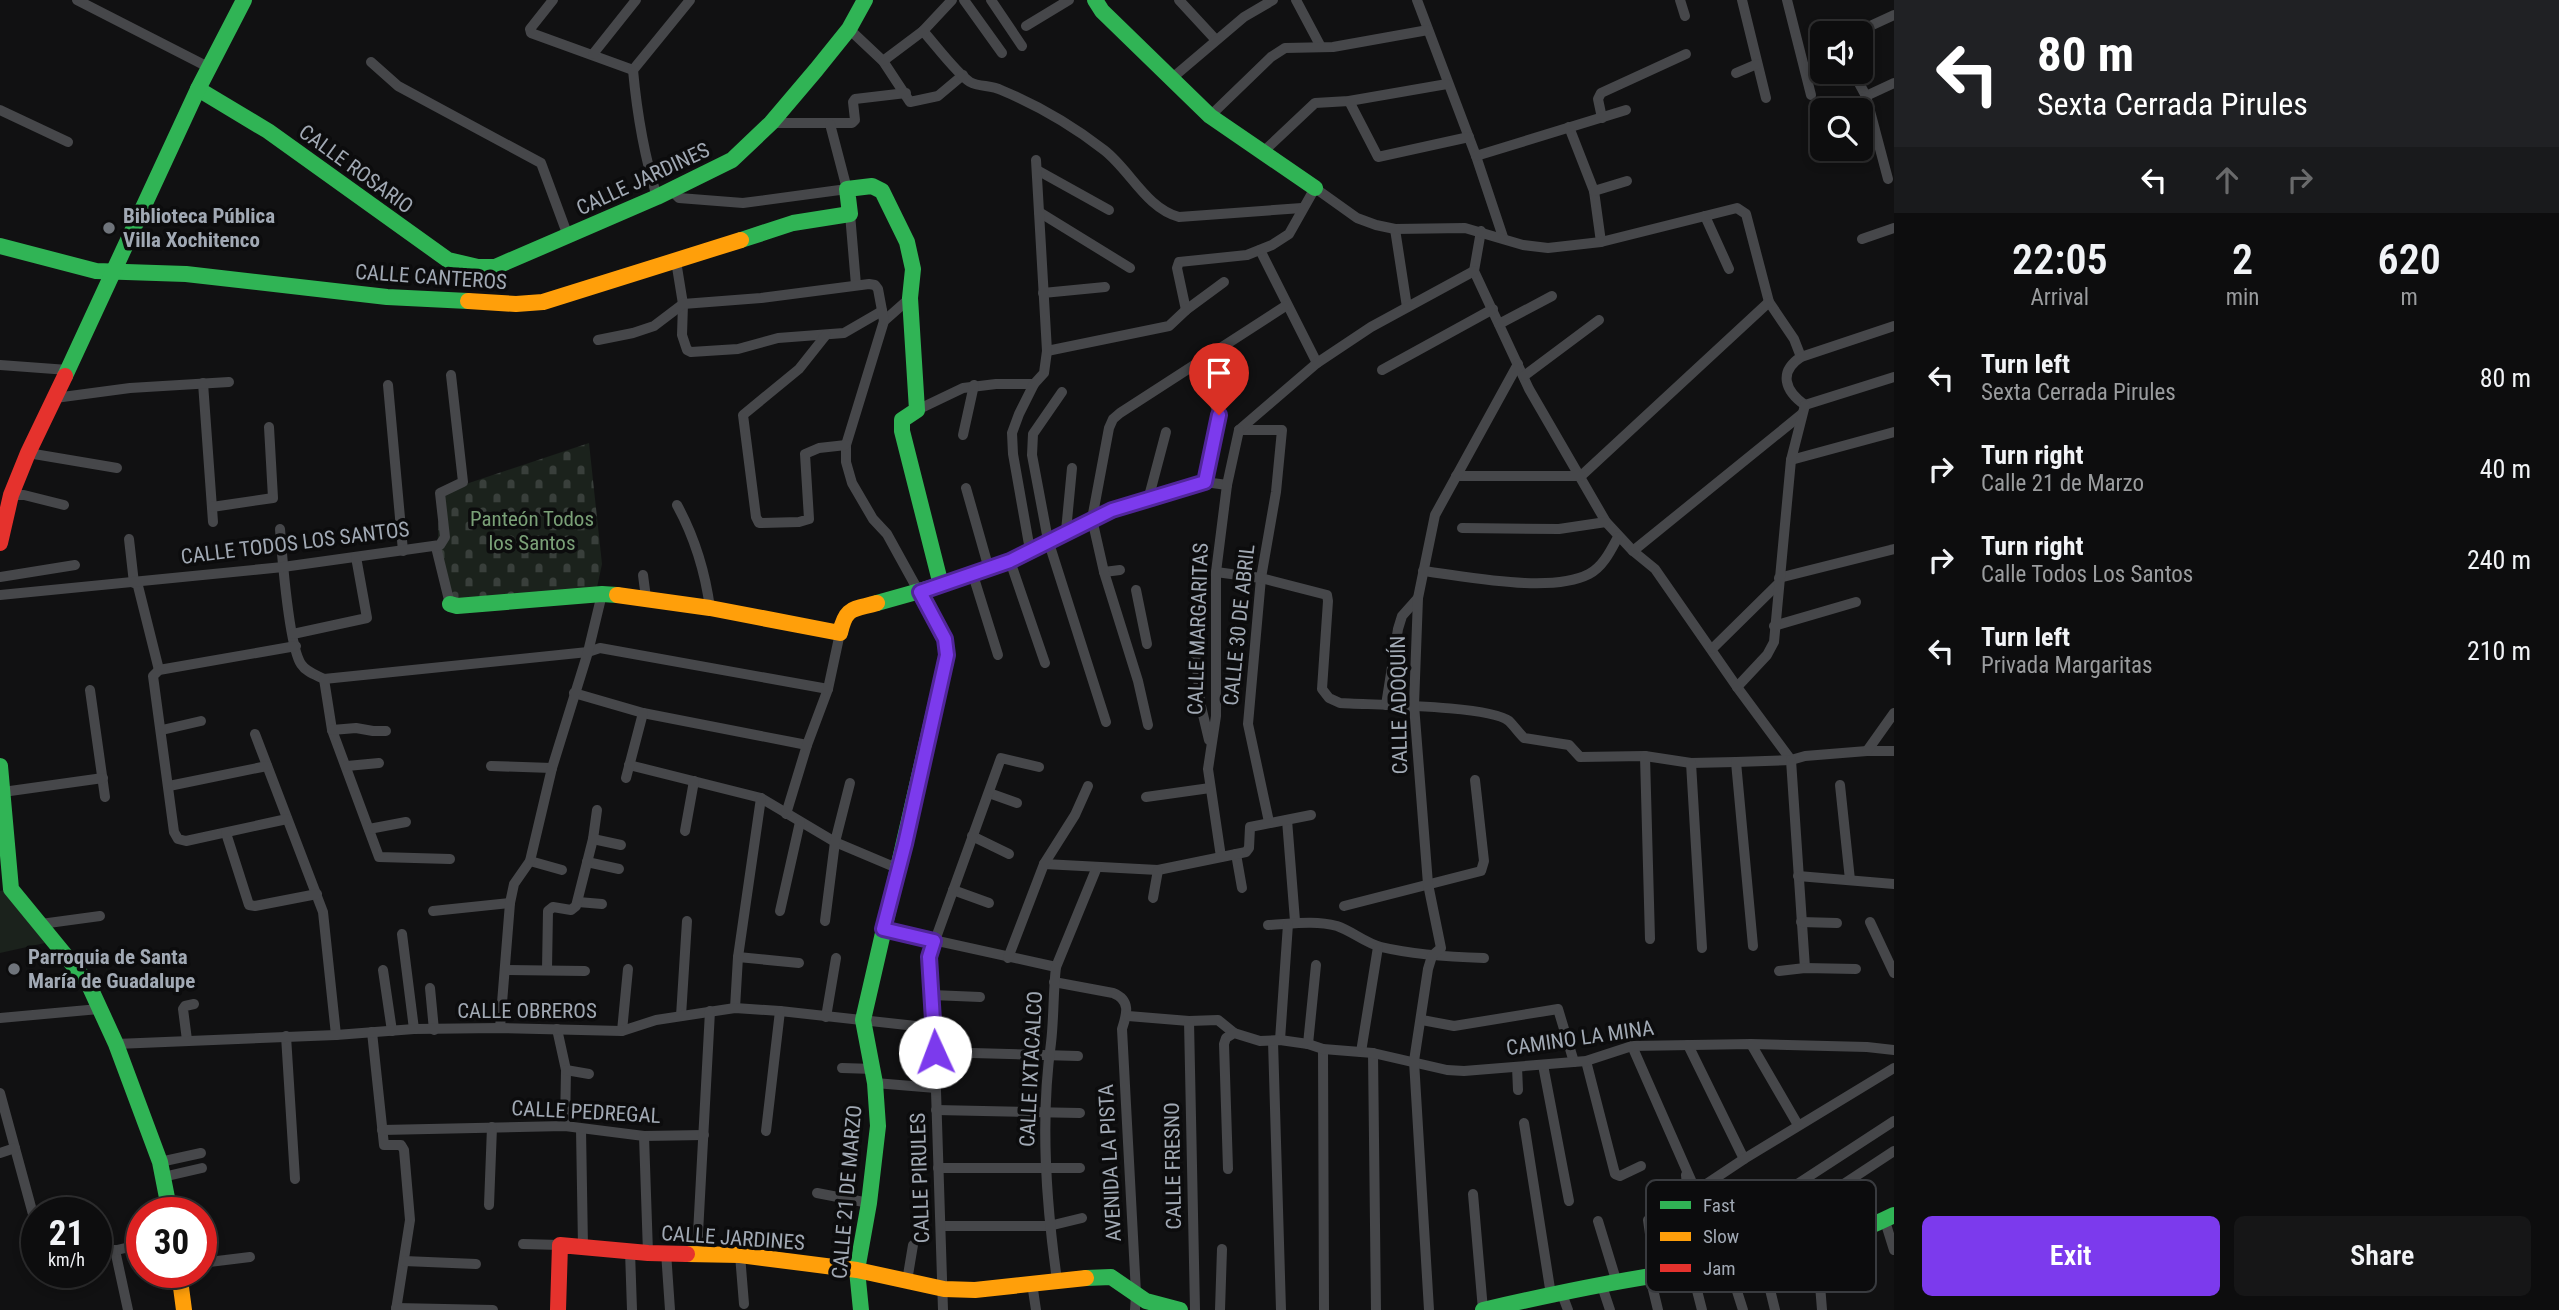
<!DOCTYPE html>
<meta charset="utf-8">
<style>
:root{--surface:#0d0d0e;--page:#161617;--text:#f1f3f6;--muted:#9a9c9e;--line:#2d2d2e;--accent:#7c3aed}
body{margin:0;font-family:"Roboto Condensed",sans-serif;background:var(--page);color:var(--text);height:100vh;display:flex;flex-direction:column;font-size:26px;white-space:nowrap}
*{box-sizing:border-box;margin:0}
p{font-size:23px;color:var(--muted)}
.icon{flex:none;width:38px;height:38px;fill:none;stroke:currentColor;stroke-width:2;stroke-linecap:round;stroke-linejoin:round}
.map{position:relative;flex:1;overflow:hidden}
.side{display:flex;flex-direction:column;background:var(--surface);width:665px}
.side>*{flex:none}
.hud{background:#202124;color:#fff;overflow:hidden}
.controls{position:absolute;left:1810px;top:21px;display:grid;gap:14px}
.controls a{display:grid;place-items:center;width:63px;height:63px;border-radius:10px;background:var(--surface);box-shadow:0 4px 10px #0003,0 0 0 2px var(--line);font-size:35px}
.speed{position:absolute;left:21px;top:1197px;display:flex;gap:14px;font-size:35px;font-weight:700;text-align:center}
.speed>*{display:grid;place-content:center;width:91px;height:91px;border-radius:50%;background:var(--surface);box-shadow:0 4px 10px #0003,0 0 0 2px var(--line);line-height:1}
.speed small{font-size:18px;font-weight:400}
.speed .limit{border:10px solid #d22;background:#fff;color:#111}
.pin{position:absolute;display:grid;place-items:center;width:60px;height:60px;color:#fff;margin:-72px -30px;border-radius:50% 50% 50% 0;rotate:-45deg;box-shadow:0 0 7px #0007}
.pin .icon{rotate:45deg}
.me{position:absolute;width:77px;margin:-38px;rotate:358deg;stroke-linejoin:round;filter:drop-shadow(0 0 5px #0008)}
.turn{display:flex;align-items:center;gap:24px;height:147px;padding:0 28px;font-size:32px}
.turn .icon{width:91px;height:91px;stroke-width:2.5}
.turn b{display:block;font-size:49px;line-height:60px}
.lanes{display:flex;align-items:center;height:66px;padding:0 28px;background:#0003;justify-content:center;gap:35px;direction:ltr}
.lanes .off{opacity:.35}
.eta{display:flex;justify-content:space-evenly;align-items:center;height:119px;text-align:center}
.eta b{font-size:42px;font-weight:600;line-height:49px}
.button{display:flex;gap:14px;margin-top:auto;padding:14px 28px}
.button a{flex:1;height:80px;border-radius:10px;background:var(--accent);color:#fff;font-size:28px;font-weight:600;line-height:80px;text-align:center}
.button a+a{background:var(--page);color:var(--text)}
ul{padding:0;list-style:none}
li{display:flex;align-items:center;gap:21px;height:91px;padding:0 28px}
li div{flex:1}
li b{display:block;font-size:26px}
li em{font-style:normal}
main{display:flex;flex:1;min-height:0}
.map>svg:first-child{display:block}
</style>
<main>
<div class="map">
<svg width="1894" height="1310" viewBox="0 0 1894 1310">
<defs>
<pattern id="cemetery-stones" width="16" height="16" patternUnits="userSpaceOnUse" patternTransform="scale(1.75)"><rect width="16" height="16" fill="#1b221c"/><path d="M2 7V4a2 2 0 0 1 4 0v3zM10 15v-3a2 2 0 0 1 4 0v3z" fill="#393f3b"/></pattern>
</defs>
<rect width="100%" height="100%" fill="#111112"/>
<path fill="url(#cemetery-stones)" d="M589,443L602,564L596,592L450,604L436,547L438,537L439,493Z"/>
<path fill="#1b221c" d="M4,890L45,943L0,953V891Z"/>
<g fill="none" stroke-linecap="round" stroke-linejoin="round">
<g stroke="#46474a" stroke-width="10">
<path d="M77,0L210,68"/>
<path d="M553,0L530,29L531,33L633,70"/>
<path d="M964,0L1002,53"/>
<path d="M991,0L1022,46"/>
<path d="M1179,0L1215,39"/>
<path d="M1296,0L1321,47"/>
<path d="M1417,0L1476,156L1503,237"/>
<path d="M1680,0L1685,16"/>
<path d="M1742,0L1766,98"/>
<path d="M1787,0L1811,95"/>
<path d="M1026,26L1069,0"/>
<path d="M849,29L883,61L910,102L938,96L963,75"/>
<path d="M923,31C934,43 957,74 970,82C979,87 992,85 1001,90C1037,105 1073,126 1104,150C1130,170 1146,208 1179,217L1302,208"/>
<path d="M1855,33L1894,15"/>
<path d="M593,54L636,0"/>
<path d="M883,61L923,31L952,0"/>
<path d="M371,62L398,86L541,163L568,236"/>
<path d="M1853,72L1866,96L1888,179"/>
<path d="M1736,73L1757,64"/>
<path d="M1171,79L1244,17L1273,0"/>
<path d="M1866,96L1894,83"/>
<path d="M1349,101L1378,157L1469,137"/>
<path d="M0,110L68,142"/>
<path d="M1210,116L1271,57L1285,48L1333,47L1428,30"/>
<path d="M1602,118L1598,99L1601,93L1686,54"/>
<path d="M771,123H852L855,120L853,102L855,99L906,93"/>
<path d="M1569,127L1594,191L1601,242"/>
<path d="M1263,152L1315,103L1349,101L1447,84"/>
<path d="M1476,156L1626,110"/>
<path d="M1037,170L1109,210"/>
<path d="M671,190L679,198L743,203L847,189L830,124"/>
<path d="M1594,191L1627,181"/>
<path d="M657,197C644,155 637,114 633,70L690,0"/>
<path d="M1039,212L1130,268"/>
<path d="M850,214L856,285"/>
<path d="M1705,216L1729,269"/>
<path d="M1395,229L1407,307"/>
<path d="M1481,231L1474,271L1529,389L1606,522L1633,551L1655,569L1737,687L1791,760"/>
<path d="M1862,239L1894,228"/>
<path d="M1260,250L1317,363"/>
<path d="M676,261L683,304L682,335L687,350L691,352L738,349L778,338L844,333L882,311"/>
<path d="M1043,293L1105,287"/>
<path d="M910,298L884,321L846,445V462L852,483L873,519L887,534L919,592"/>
<path d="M1186,310L1177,268L1179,262L1247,255L1272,245L1289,234L1315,188L1357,218L1376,225L1395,229L1465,228L1523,245L1548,248L1601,242L1737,208L1746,214L1769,302L1794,339L1801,357"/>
<path d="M1499,324L1552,296"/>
<path d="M826,335L799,369L743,415L756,517L759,523L799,522L809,519L805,454L819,448L846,445"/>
<path d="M598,340L633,333L654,326L683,304L761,298L869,284L875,285L878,289L884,321"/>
<path d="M1047,351L1169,326L1186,310L1224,282"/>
<path d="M1198,363L1219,415L1205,482"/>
<path d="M0,365L68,370"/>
<path d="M1382,370L1493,309"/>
<path d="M1524,376L1599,320"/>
<path d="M203,383L213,522"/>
<path d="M388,385L403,551"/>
<path d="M1062,392L1033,434L1032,455L1048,540L1106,722"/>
<path d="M55,398L130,388L229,382"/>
<path d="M1805,405C1785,391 1778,372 1801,357L1894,326"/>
<path d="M1805,405L1894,377"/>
<path d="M917,410L963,388L996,384H1034"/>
<path d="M1239,430H1282L1276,492L1261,578L1248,724L1269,822"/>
<path d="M1239,430L1317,363L1371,327L1474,271"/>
<path d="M963,435L974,385"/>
<path d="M28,453L117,468"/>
<path d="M1791,460L1894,432"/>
<path d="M1456,476H1581L1769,302"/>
<path d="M966,488L989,569"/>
<path d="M11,495H24L64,505"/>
<path d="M1148,500L1166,432"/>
<path d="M677,505C695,538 705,571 710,608"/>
<path d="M212,507L273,498L269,427"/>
<path d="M1462,528L1559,529L1606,522"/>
<path d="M280,529C282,555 289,646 301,664C306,672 316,675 324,679"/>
<path d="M1066,531L1072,468"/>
<path d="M129,539L134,583"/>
<path d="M436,547L450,604"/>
<path d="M1030,550L1013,454L1012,433L1019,414L1034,384L1044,373L1047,351L1036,160"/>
<path d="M1633,551L1802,414"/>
<path d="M1010,561L1045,663"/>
<path d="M1423,571C1466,576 1550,594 1589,574C1603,567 1611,550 1618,537"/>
<path d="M1104,572L1120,570"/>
<path d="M1216,572L1261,578L1327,595L1328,601L1322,689L1329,698L1340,703C1370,705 1489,705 1509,721C1514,726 1519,733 1524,738L1569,745L1580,757L1645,756L1691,763L1736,762L1791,760L1805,756L1867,751H1894"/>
<path d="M643,575L646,598"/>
<path d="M973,575L998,655"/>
<path d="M0,577L75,565"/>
<path d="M1779,578L1894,549"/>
<path d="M137,582L159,670"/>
<path d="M941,585L1010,561L1112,510L1205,482L1227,485"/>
<path d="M1136,590L1147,644"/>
<path d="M0,595L283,567L440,545L445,537L440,493L463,482L451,375"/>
<path d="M1774,626L1856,602"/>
<path d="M293,634L367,618L356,557"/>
<path d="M1195,642L1200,702L1209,740"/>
<path d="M1712,649L1778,584"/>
<path d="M324,679L588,652L600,648L828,689"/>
<path d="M324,679L332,730L379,857L450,859"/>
<path d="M1737,687L1767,655L1774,642L1791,460L1805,405"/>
<path d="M90,690L105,797"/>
<path d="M574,693L643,713L807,745"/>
<path d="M1386,705L1398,629L1402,616L1418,598"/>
<path d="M1148,725L1138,681L1104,572L1092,519L1109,428L1113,419L1120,413L1287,305"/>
<path d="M162,730L201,721"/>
<path d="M332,730L356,728L373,731H386"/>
<path d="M255,734L323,912L336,1035"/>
<path d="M1867,751L1894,713"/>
<path d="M1645,756L1650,939"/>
<path d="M1791,760L1805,968"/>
<path d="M1736,762L1753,946"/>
<path d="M1691,763L1702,948"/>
<path d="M629,765L761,798L835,842L899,869"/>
<path d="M347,766L379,763"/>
<path d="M491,766L552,768"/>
<path d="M626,778L643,713"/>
<path d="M1840,785L1850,880"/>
<path d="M169,786L267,766"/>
<path d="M3,792L103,778"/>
<path d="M989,793L1017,803"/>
<path d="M1146,797L1210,788"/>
<path d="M786,814L807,745L828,689L840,633"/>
<path d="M287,819L186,841L178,839L174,832L153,676L159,670L296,646"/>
<path d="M1287,820L1295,921"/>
<path d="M369,829L406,822"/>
<path d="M685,831L694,781"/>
<path d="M226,833L249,905L255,906L317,894"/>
<path d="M972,836L1009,854"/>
<path d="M593,839L621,845"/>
<path d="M1236,854L1242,888"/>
<path d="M1221,857L1208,769L1216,716V572L1227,485L1239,430"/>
<path d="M530,861L562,870"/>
<path d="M587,862L619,869"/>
<path d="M1044,864L1158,870L1246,852L1249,848L1250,827L1311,815"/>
<path d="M1798,876L1894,884"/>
<path d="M953,890L989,903"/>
<path d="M1153,898L1158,870"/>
<path d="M578,902L602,904"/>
<path d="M1344,906L1481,871L1484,861L1475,780"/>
<path d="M433,911L510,903"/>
<path d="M780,911L800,822"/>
<path d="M825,921L835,842L850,783"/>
<path d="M1801,922L1837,923"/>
<path d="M1870,922L1894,973"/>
<path d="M41,924L100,916"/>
<path d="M1268,925C1291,924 1314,920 1337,926C1352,931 1365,943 1381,947C1415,955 1449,957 1484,958"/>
<path d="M883,929L1056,967"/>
<path d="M402,934L414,1029"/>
<path d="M738,957L799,963"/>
<path d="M1008,958L1044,864L1075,815L1088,786"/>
<path d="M547,969L548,911L553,907L571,910L576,906L593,839L597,810"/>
<path d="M383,970L392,1031"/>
<path d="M506,970L585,971"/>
<path d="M1779,971L1805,968L1856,969"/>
<path d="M1054,982L1113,993C1131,1000 1127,1014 1122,1029L1136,1293L1135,1310"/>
<path d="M430,988L434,1030"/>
<path d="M932,995L980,997"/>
<path d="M735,1008L738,957L761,798"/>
<path d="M681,1016L687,921"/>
<path d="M1128,1016L1189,1021L1218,1020L1234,1033"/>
<path d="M826,1017L836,958"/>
<path d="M0,1018L99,1009"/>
<path d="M1422,1020L1454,1026L1558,1009L1574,1062"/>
<path d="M1189,1021L1195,1310"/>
<path d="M500,1028L510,903L514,884L530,861L552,768L588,652L602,594"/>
<path d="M557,1029L566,1070L565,1126"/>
<path d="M622,1031L628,969"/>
<path d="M372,1032L384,1145H401L404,1150L410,1220L396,1310"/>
<path d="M286,1036L295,1179"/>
<path d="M187,1040L183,1009L185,1006L194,1004"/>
<path d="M1280,1040L1288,924"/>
<path d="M1273,1041L1281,1310"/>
<path d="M116,1044L336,1035L414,1029L500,1028L622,1031L656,1020L735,1008L780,1011L934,1028"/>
<path d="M1308,1044L1316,965"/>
<path d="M1751,1044L1798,1125"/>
<path d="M1688,1045L1744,1159"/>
<path d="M1632,1046L1716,1237L1705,1269"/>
<path d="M1323,1049L1324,1310"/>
<path d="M935,1052L1078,1056"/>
<path d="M1361,1052L1378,947"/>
<path d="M1373,1053L1376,1310"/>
<path d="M1586,1061L1615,1174L1620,1176L1641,1166"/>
<path d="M1543,1065L1569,1201"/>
<path d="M1517,1067L1518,1090"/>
<path d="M842,1068L874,1069"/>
<path d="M566,1070L589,1074"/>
<path d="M875,1083L936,1088"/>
<path d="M0,1093L37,1229"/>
<path d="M936,1110L1080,1113"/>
<path d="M1524,1123L1551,1295"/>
<path d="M581,1129L583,1247"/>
<path d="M382,1130L565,1126L644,1136L704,1135"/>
<path d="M766,1131L780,1011"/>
<path d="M644,1136L648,1253"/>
<path d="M0,1153L15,1148"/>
<path d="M160,1162L201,1153"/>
<path d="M938,1168H1080"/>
<path d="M1228,1169L1224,1044L1226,1038L1234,1033L1260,1041L1280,1040L1308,1044L1323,1049L1373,1053L1447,1070L1464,1071L1586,1061L1632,1046L1751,1044L1867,1047L1894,1050"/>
<path d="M1686,1175L1695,1270"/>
<path d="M163,1177L202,1168"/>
<path d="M1696,1191L1744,1159L1894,1068"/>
<path d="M817,1193L869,1203"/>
<path d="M1473,1194L1483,1310"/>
<path d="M489,1205L492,1127"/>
<path d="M1648,1220L1656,1276"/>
<path d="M1598,1221L1617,1283"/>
<path d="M1885,1221L1894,1250"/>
<path d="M941,1226H1049L1082,1218"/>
<path d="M1716,1237L1894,1121"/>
<path d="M523,1244L560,1245"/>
<path d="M1817,1247L1822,1310"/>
<path d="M115,1250L128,1310"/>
<path d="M630,1251L632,1310"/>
<path d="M666,1252L670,1310"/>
<path d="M697,1252L710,1011"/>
<path d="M96,1255L142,1244"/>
<path d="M740,1255L744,1304"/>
<path d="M404,1261L476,1264"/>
<path d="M1763,1261L1775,1310"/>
<path d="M201,1263L250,1257"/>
<path d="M1692,1271L1702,1310"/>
<path d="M1650,1277L1658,1310"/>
<path d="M1057,1280C1046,1202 1040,1121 1051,1043C1054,1018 1053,992 1056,967L1097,867"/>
<path d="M907,1281L913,1245"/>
<path d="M1032,1283L1036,1310"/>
<path d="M1602,1286L1610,1310"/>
<path d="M1562,1294L1568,1310"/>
<path d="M396,1308L493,1310"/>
<path d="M943,1310L934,1028L929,957L1001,758L1039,767"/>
<path d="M1220,1310L1222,1249"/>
<path d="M1429,1310L1414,1061L1428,969L1432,956L1441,948L1428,884L1414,705L1418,598L1435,515L1518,364"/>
<path d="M1743,1310L1729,1266L1742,1251L1894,1151"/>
</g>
<g stroke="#30b455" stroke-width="16">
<path d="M1095,0L1102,11L1210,116L1315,188"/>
<path d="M198,89L268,131L448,260L478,267H495L657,197L732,160L771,123L816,70L849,29L865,0"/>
<path d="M741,240L793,223L850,214L847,189L872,186L882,191L907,242L913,269L910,298L917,410L902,420V431L941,585L877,603"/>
<path d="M0,246L96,271L186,274L387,297L468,301"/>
<path d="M65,376L198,89L244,0"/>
<path d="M450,604L457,606L602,594L617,595"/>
<path d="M0,766L11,889L88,983L116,1044L160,1162L170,1213"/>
<path d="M1086,1278L1111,1277L1146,1301L1180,1310"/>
<path d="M861,1310L857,1270L869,1203L878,1126L875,1083L863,1020L947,655L945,639L920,592"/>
<path d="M1483,1310C1539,1297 1595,1285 1651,1276C1737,1263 1815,1254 1894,1215"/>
</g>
<g stroke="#ff9f0a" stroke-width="16">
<path d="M468,301L516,304L543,302L741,240"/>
<path d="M617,595L710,608L840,633C846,606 853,610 877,603"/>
<path d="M687,1254L740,1255L857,1270L944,1289L975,1290L1086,1278"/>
<path d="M179,1272L184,1310"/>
</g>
<g stroke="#e5322d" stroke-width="16">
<path d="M0,543L11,495L28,453L65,376"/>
<path d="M558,1310L560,1245L648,1253L687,1254"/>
</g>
</g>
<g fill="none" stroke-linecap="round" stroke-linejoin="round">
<defs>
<path id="route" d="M935,1052L929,957L934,941L883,929L905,844L947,655L945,639L920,592L1010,561L1112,510L1205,482L1219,415"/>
</defs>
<use href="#route" stroke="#51269a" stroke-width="18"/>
<use href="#route" stroke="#7c3aed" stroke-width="12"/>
</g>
<g fill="#6f747b" stroke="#0c0c0d" stroke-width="2.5">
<circle cx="109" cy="228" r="7"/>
<circle cx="14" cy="969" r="7"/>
</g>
<g text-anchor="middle" stroke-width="7" stroke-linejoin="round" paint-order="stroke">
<g font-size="21" fill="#a1a9b4" stroke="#0c0c0d">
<text transform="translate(356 169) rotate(36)" y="7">CALLE ROSARIO</text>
<text transform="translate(643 179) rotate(-25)" y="7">CALLE JARDINES</text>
<text transform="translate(431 277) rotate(4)" y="7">CALLE CANTEROS</text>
<text transform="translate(295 543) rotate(-7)" y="7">CALLE TODOS LOS SANTOS</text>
<text transform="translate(1239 625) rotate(-84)" y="7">CALLE 30 DE ABRIL</text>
<text transform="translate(1198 629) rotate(-88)" y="7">CALLE MARGARITAS</text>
<text transform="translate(1399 705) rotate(-91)" y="7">CALLE ADOQUÍN</text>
<text x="527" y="1018">CALLE OBREROS</text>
<text transform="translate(1580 1038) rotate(-8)" y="7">CAMINO LA MINA</text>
<text transform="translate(1031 1069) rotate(-87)" y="7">CALLE IXTACALCO</text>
<text transform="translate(586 1112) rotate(3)" y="7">CALLE PEDREGAL</text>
<text transform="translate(1110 1163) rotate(-93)" y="7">AVENIDA LA PISTA</text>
<text transform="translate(1173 1166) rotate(-91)" y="7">CALLE FRESNO</text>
<text transform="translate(920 1178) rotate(-92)" y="7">CALLE PIRULES</text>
<text transform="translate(847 1192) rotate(-85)" y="7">CALLE 21 DE MARZO</text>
<text transform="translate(733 1238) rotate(4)" y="7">CALLE JARDINES</text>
</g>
<g font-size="21" font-weight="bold" fill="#a1a9b4" stroke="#0c0c0d" text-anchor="start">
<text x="123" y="223">Biblioteca Pública<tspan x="123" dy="24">Villa Xochitenco</tspan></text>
<text x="28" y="964">Parroquia de Santa<tspan x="28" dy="24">María de Guadalupe</tspan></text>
</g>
<g font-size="21" fill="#7aa077" stroke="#0c0c0d">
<text x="532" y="526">Panteón Todos<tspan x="532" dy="24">los Santos</tspan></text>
</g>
</g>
<rect x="1646" y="1180" width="230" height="112" rx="10" fill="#0c0c0d" stroke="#393b3f" stroke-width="2"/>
<rect x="1660" y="1201" width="31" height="8" fill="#30b455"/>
<rect x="1660" y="1232" width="31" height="9" fill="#ff9f0a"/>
<rect x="1660" y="1264" width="31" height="8" fill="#e5322d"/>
<g font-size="19" fill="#a1a9b4">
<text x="1703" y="1212">Fast</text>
<text x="1703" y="1243">Slow</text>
<text x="1703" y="1275">Jam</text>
</g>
</svg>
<div class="controls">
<a><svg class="icon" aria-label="sound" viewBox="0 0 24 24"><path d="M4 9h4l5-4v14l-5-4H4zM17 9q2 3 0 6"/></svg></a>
<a><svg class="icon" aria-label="search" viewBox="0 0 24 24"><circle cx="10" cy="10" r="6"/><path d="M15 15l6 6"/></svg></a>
</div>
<div class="speed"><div>21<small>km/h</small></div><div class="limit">30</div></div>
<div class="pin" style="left:1219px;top:415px;background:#d93025"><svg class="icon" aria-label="arrive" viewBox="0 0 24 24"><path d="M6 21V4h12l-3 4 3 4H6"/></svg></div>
<svg class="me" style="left:935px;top:1052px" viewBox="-20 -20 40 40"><circle r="19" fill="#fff"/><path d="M0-13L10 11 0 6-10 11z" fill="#7c3aed"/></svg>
</div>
<section class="side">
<div class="hud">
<div class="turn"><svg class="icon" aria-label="left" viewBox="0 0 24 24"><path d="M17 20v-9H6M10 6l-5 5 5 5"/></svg><div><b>80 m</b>Sexta Cerrada Pirules</div></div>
<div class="lanes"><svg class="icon" aria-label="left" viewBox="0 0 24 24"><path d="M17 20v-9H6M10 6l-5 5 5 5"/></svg><svg class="icon off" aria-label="ahead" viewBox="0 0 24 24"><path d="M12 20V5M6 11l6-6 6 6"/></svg><svg class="icon off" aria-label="right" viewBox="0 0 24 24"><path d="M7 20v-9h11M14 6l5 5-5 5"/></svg></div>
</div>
<div class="eta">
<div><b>22:05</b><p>Arrival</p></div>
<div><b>2</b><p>min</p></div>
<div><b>620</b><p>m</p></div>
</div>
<ul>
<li><svg class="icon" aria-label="left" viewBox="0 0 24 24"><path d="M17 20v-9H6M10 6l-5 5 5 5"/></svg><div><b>Turn left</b><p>Sexta Cerrada Pirules</p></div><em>80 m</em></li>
<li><svg class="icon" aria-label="right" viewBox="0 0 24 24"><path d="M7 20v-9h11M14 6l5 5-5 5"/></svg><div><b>Turn right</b><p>Calle 21 de Marzo</p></div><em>40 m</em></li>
<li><svg class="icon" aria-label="right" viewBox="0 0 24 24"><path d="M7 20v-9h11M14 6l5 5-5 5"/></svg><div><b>Turn right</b><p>Calle Todos Los Santos</p></div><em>240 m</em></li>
<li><svg class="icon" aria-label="left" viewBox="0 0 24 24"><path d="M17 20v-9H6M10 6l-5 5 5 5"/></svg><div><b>Turn left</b><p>Privada Margaritas</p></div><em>210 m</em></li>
</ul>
<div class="button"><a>Exit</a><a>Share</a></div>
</section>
</main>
